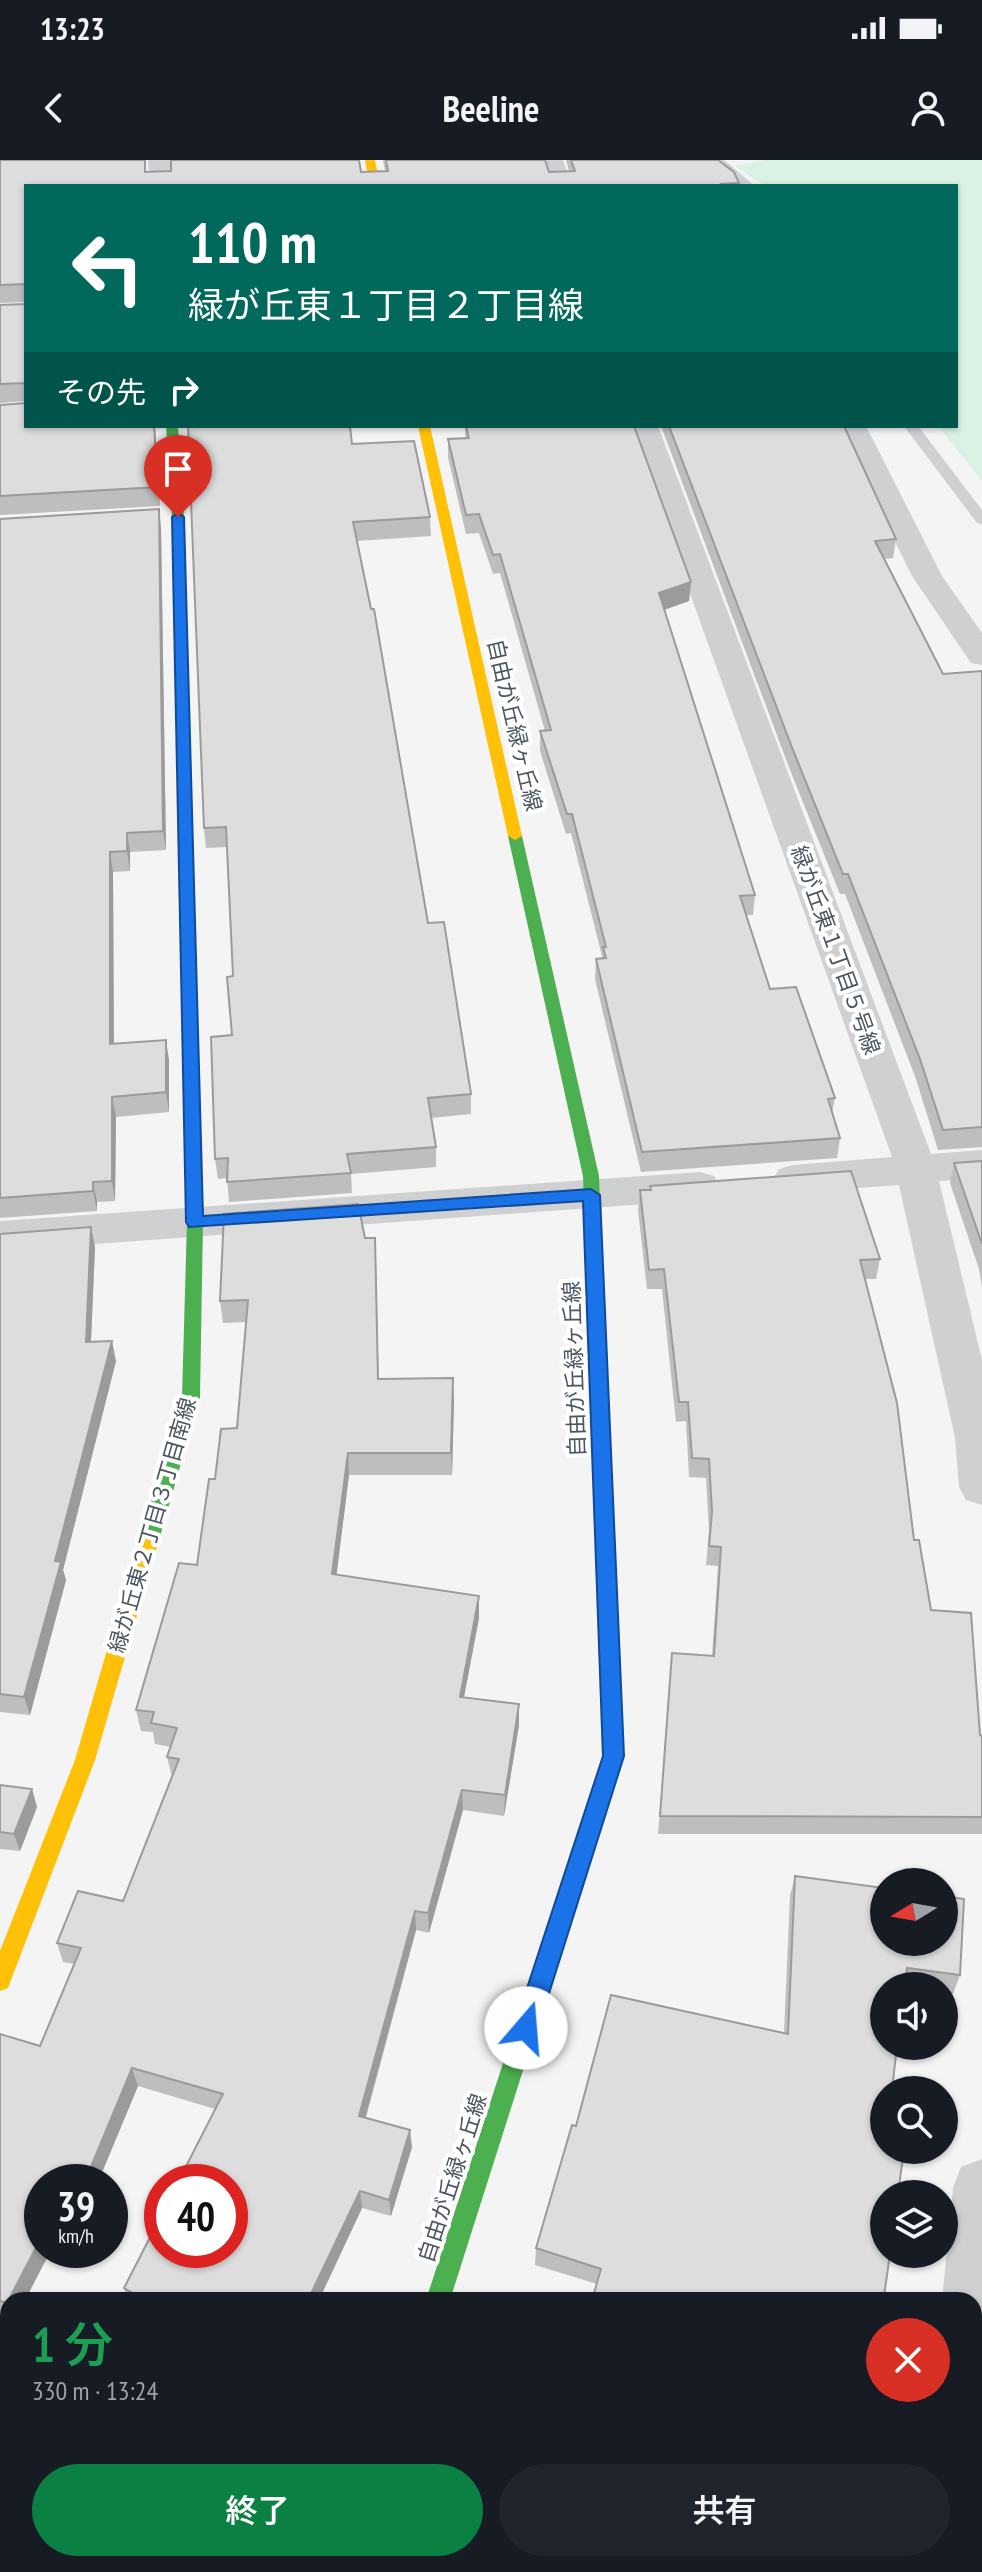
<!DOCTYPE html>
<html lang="ja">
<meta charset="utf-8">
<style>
:root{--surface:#171b24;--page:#20242c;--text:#f1f3f6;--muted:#9ea1a6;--accent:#0b8043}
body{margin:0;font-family:"PT Sans Narrow","Noto Sans JP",sans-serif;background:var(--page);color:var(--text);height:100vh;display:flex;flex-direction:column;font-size:30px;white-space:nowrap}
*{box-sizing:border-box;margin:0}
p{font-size:26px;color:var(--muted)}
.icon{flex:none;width:44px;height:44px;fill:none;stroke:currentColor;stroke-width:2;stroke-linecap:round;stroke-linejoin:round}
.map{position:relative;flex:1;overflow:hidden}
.details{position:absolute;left:0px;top:2132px;width:982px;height:280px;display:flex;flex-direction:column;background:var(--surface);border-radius:24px 24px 0 0;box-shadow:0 2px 6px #0004}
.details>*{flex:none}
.guide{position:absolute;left:24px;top:24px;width:934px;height:244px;border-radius:0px;box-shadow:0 2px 6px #0004;background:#00695c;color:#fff;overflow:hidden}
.needle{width:52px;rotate:259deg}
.controls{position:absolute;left:870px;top:1708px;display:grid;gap:16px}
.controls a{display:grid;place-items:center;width:88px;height:88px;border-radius:50%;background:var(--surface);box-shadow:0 2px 6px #0004;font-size:40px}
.speed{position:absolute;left:24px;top:2004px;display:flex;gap:16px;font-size:40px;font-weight:700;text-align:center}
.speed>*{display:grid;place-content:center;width:104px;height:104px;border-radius:50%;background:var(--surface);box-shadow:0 2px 6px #0004;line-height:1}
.speed small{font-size:20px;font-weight:400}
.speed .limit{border:12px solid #d22;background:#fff;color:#111}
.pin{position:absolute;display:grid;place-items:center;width:68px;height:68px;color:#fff;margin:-82px -34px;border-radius:50% 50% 50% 0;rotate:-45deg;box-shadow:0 0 8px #0007}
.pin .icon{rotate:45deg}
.me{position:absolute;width:88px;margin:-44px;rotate:18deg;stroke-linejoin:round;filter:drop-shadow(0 0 6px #0008)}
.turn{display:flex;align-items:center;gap:28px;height:168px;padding:0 32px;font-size:36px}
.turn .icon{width:104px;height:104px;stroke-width:2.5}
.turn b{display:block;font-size:56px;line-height:68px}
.then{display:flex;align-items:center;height:76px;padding:0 32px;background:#0003;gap:16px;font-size:30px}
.round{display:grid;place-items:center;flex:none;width:84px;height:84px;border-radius:42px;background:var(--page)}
.summary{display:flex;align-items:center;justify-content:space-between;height:136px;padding:0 32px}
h1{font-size:48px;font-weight:600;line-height:60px;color:#1e9e55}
.cta{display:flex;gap:16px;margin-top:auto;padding:16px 32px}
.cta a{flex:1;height:92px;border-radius:48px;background:var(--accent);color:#fff;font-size:32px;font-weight:600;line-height:92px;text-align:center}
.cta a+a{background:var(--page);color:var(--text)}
.status{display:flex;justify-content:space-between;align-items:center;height:56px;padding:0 40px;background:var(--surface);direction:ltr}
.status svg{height:22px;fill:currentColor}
header{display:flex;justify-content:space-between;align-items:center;height:104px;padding:0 32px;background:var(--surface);font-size:36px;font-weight:600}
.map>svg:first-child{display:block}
</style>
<div class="status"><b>13:23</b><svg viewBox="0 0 49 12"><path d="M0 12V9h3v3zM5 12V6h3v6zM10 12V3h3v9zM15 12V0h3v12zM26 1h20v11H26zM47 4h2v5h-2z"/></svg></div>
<header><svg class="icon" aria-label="back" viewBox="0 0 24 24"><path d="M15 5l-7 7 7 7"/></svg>Beeline<svg class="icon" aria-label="person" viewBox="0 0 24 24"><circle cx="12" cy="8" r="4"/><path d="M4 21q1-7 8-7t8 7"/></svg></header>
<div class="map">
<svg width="982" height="2412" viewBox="0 0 982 2412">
<rect width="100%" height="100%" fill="#f4f4f4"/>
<path fill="#d9f2e3" d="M764,0H982V321L938,266H956V26H765L735,6Z"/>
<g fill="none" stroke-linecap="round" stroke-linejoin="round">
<path fill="#ced0d2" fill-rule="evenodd" d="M904,266H918L982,350V364L977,363Z"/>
<g fill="#ced0d2" fill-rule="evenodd">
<path d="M148,0H170L171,26H149Z"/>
<path d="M541,0H563L572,26H550Z"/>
<path d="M699,0H724L755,26H730Z"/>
<path d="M630,266H658L931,994L982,990V1018L939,1021L982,1200V1345L966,1340L959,1327L955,1278L899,1025L793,1033L779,1029L773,1019L779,1009L793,1005L892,997Z"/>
<path d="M838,266H866L942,416L982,473V505L971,503L912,416Z"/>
<path d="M700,1012L714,1016L720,1026L714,1036L700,1040L0,1091V1061Z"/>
<path d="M982,1999V2166L974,2170V2140H942L953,2028L961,2007Z"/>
<path d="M895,2404H961L960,2412H894Z"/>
</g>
<g fill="#4caf50" fill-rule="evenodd">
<path d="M166,266H178L184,357L203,1062L200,1237L159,1380L156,1386L149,1388L142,1386L139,1380L182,1237L187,1062L172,357Z"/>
<path d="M515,672L522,676L599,1016L610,1286L608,1291H594L592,1286L583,1016L508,676Z"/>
<path d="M612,1590L619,1593L622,1599L450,2140H426L602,1599L605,1593Z"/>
<path d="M340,2404H366L364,2412H338Z"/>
</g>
<g fill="#ffc107" fill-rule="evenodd">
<path d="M365,0H375L380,26H370Z"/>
<path d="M418,266H430L522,676L515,680L508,676Z"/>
<path d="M601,1279L608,1281L610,1286L622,1599L619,1605L612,1608L605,1605L602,1599L592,1286L594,1281Z"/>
<path d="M149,1372L156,1374L159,1380L95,1600L11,1820L8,1828L0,1831V1791L75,1600L139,1380L142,1374Z"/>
</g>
</g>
<g fill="#bebebf">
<path d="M0,0H146V12H361L385,11L383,0H545L549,12L569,11L566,0H718L739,23L738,26H26L155,266L160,346L0,355V245L25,243V241L0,243V145L25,144V142L0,143Z"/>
<path d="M465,266H634L691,422L689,441L664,450L755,735L753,755H746L770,829L835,938L832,953L840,978L837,998L641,1012L595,819L596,799H602V796L571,673L566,674L540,591V571H545L500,413L493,414L479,373L466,374L448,297V279L465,278Z"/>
<path d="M661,266H844L896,379L893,398L884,399L943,514L982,511V987L938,990L916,919L845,734H840L790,610Z"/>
<path d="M352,284L430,357L431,376L357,381L428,763L471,934V954L431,958L436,987V1007L351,1014L352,1033L229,1042L227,1018L218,1019L215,999L232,875L233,816L227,687L206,688L204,668Z"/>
<path d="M0,359L161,368L166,690L130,692V711L113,712L114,884L169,900V952L116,957L115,1041L97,1042V1051L0,1058Z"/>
<path d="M982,1001V1127L979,1109L950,1023L954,1003Z"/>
<path d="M650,1026L880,1099L876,1119H865L914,1380L931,1450L980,1575L982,1576V1674H658L672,1493L712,1496L718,1406L706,1405L709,1371L706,1318L689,1317L686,1261L676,1262L662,1129H647L638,1050L640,1030H650Z"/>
<path d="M91,1067L95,1087L91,1182L116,1201L63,1410L66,1420L30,1555L0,1552V1074Z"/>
<path d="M365,1078H375L378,1219L454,1241L452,1315H349L336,1415L479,1458L464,1537L519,1565L504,1656L463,1650L429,1773L416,1770L366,1958L412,1987L391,2056L362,2048L319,2140H128L124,2128L215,1949L138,1926L98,2022H42V2090H51L25,2140H8V2156L0,2153V1875L40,1886L74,1804L63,1802L57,1783L123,1741L172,1617L167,1597L171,1587L155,1584L153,1572L141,1571L136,1550L197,1405L215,1319L237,1268L246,1162L223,1163L220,1141Z"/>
<path d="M0,1625L37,1647L20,1691L0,1689Z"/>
<path d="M795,1716L960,1815L953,1834L944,1833V1826H884L597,2124L535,2105L536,2088L576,1966L784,1873L790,1736Z"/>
</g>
<g fill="#9b9b9b">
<path d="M154,266H155L160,346L158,327Z"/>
<path d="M159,349L161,368L166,690L163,671Z"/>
<path d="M691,422L689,441L658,452L659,433Z"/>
<path d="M127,673L130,692V711L127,691Z"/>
<path d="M110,692L113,712L114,904L110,884Z"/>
<path d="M166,880L169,900V952L166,932Z"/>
<path d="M112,937L116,957L115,1041L112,1021Z"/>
<path d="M93,1022L97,1042V1051L93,1031Z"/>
<path d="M91,1067L95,1087L90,1202L86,1182Z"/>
<path d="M375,1078L376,1100L379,1241L378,1219Z"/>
<path d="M112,1181L116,1201L63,1410L66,1420L30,1555L24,1537L55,1401Z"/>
<path d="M453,1218L454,1241L452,1315L451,1293Z"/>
<path d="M348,1293L349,1315L334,1435L332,1414Z"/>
<path d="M479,1436V1458L460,1558V1537Z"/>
<path d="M519,1544V1565L504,1656L505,1635Z"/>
<path d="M32,1629L37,1647L20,1691L14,1674Z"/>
<path d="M462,1630L463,1650L429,1773L428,1753Z"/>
<path d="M415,1751L416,1770L361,1973L359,1956Z"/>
<path d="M132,1908L138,1926L98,2022H87L86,2019Z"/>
<path d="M410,1970L412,1987L391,2056L389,2040Z"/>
<path d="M360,2031L362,2048L319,2140H308Z"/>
<path d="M42,2076V2090H51L25,2140H9Z"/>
<path d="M0,2317L6,2347L0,2349Z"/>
</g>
<g fill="#ddddde" stroke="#9b9b9b" stroke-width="2">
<path d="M0,0H145V12L171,11V0H359L361,12L388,11L386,0H545L549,12L575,11L571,0H718L734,12L739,23L721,24L722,26H26V266H154L158,327L0,336V245L25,243V223L0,224V145L25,144V124L0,125Z"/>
<path d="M188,266H350L352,284L414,281L430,357L353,362L371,449H374L428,763L444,762L471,934L428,938L436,987L347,994L351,1013L227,1022L228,998L215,999L211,877L232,875L227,817L233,816L226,667L204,668Z"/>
<path d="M466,266H634L691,422L659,433L755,735L740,736L770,829L796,827L835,938L828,939L840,978L642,992L596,799L606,798L603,787H606L572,654H567L540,571L551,570L500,394L493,395L479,354L466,355L448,279L469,278Z"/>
<path d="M669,266H844L896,379L875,381L943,514L982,511V967L943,970L920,899L848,714H843L793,590Z"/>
<path d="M159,349L163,671L127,673V691L110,692V884L166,880V932L112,937V1021L93,1022V1031L0,1038V359Z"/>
<path d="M982,1001V1084L954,1003Z"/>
<path d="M851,1011L880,1099L860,1100L897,1243L914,1380H919L931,1450L971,1453L980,1575L982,1576V1657L660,1656L672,1493L714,1496L721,1387L709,1386L712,1352L709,1299L692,1298L688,1242H679L664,1109L649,1110L640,1030H651L650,1026Z"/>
<path d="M358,1044L365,1078H375L378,1219L453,1218L451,1293H348L332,1414L479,1436L460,1537L519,1544L505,1635L462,1630L428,1753L415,1751L359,1956L410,1970L389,2040L360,2031L308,2140H145L124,2128L162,2054V2090H230V2022H178L223,1934L132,1908L86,2019L74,2015L70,2022H42V2076L7,2143L0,2141V1874L40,1886L81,1788L57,1783L78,1731L123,1741L179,1599L167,1597L177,1568L151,1563L154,1552L136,1550L179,1403L197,1405L209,1319H215L221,1269L237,1268L248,1140L220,1141L224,1054Z"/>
<path d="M91,1067L86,1182L112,1181L55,1401L61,1402L24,1537L0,1534V1074Z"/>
<path d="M0,1625L32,1629L14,1674L0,1672Z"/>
<path d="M795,1716L884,1728V1782H944V1736L964,1739L960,1815L907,1808L905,1826H884V1886H897L892,1930H884V1990H904L898,2034H884V2094H890L884,2136L895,2140H592L601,2109L536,2088L572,1965L576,1966L611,1835L788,1874Z"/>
<path d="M982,2386V2412H966L971,2404H974V2399Z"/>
<path d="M27,2404H102L118,2412H23Z"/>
<path d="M424,2404H809L806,2412H421Z"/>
</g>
<path fill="#1a73e8" stroke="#114b97" stroke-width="2" d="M178,353L184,357L203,1056L591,1029L600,1035L624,1596L538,1868L534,1876L526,1879L518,1876L514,1868L603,1596L583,1041L189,1067L186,1062L172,357Z"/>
<g text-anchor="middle" stroke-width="8" stroke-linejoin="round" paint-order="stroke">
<g font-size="22" fill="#4a5661" stroke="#fff">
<text transform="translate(515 565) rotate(77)" y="8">自由が丘緑ヶ丘線</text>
<text transform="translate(836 790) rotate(70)" y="8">緑が丘東１丁目５号線</text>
<text transform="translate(574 1209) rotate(-92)" y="8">自由が丘緑ヶ丘線</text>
<text transform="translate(152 1365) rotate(-74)" y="8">緑が丘東２丁目３丁目南線</text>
<text transform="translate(452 2018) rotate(-72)" y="8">自由が丘緑ヶ丘線</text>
</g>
</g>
</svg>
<div class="controls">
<a><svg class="needle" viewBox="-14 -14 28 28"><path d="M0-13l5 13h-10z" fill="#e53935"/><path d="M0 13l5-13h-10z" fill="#9ea1a6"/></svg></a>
<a><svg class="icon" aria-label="sound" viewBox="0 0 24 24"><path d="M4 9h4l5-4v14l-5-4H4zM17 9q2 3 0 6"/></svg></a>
<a><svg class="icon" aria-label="search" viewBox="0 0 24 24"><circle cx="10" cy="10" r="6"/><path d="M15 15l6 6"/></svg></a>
<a><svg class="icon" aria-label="layers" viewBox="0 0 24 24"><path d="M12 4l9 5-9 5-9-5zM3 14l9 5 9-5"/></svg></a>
</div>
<div class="speed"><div>39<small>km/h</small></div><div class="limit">40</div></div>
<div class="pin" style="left:178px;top:357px;background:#d93025"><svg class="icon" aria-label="arrive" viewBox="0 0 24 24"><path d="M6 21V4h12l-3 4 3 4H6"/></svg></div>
<svg class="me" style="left:526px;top:1868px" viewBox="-20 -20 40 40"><circle r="19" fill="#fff"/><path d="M0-13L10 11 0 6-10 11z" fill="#1a73e8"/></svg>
<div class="guide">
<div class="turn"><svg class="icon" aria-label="left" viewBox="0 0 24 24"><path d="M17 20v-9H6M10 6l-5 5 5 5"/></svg><div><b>110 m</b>緑が丘東１丁目２丁目線</div></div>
<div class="then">その先<svg class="icon" aria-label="right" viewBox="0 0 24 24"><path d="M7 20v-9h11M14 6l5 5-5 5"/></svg></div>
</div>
<section class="details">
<div class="summary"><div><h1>1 分</h1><p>330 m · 13:24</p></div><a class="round" style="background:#d93025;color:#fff"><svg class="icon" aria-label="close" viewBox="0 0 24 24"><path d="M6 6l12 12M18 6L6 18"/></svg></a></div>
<div class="cta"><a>終了</a><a>共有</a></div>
</section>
</div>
